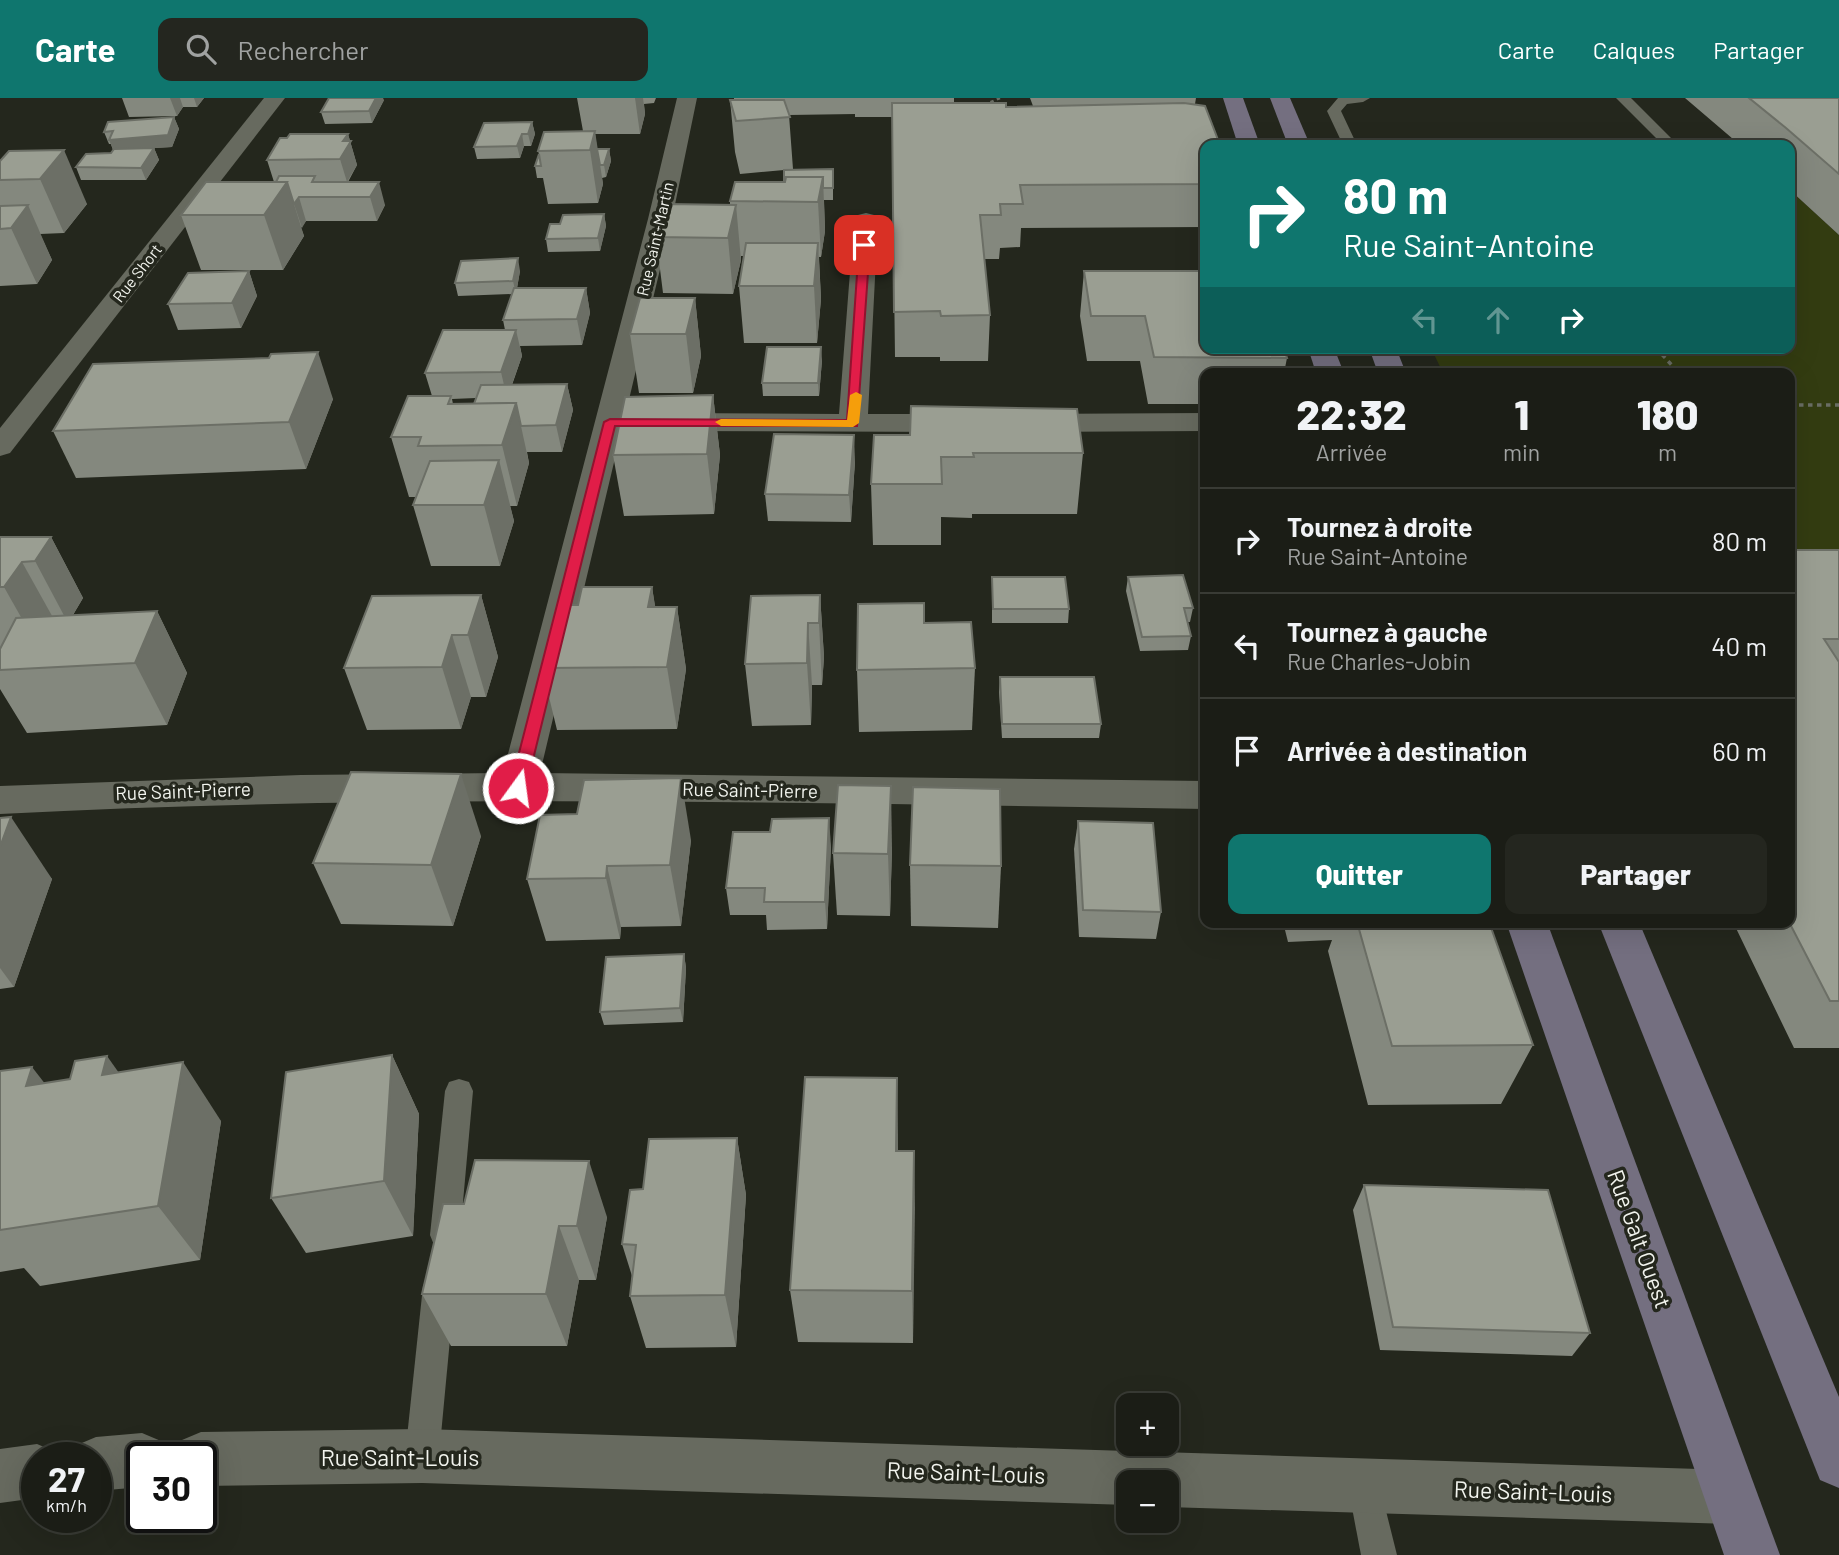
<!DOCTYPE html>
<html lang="fr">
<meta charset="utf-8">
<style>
:root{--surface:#1b1d16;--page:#24261f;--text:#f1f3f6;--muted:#a0a2a1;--line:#393b35;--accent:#0f766e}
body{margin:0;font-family:Barlow,sans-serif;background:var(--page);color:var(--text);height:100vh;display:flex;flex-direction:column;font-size:26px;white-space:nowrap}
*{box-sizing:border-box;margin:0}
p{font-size:23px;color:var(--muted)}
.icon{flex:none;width:38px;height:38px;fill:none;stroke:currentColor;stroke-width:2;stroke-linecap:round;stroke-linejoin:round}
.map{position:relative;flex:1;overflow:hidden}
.panel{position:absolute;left:1200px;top:270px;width:595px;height:560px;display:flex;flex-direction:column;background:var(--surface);border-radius:14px;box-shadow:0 7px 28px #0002,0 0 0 2px var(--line)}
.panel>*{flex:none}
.guide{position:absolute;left:1200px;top:42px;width:595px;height:214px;border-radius:14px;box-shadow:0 7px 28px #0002,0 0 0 2px var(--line);background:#0f766e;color:#fff;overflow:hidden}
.controls{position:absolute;left:1116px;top:1295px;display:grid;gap:14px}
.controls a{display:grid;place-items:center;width:63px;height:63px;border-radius:14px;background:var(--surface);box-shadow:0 7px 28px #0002,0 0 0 2px var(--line);font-size:35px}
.speed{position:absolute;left:21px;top:1344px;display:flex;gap:14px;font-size:35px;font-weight:700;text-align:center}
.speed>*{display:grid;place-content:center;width:91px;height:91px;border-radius:50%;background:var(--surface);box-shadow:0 7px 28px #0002,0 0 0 2px var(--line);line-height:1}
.speed small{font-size:18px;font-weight:400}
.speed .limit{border:4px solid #111;border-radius:10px;background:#fff;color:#111}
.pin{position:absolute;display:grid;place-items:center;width:60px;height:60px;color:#fff;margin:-30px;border-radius:14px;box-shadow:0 4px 10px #0006}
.me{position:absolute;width:77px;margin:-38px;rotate:14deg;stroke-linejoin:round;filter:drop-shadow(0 0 5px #0008)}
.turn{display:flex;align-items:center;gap:24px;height:147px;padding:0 28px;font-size:32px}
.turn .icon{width:91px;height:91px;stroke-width:2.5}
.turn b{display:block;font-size:49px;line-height:60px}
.lanes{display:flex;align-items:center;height:66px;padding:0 28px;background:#0003;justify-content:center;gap:35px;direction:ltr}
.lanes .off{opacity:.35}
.eta{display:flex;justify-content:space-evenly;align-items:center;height:119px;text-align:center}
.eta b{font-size:42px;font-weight:800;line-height:49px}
.action{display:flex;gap:14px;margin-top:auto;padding:14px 28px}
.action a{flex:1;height:80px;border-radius:14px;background:var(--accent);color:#fff;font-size:28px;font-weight:800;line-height:80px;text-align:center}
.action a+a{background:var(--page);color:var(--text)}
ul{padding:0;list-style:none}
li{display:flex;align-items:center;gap:21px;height:105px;padding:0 28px;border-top:2px solid var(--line)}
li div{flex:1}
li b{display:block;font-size:26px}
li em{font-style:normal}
header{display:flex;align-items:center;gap:42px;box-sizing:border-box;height:98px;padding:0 35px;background:var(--accent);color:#fff}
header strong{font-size:33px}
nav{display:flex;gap:38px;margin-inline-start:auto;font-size:24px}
.search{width:490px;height:63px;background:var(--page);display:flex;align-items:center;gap:18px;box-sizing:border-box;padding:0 24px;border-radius:14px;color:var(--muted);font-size:26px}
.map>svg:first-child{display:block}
</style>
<header>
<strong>Carte</strong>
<div class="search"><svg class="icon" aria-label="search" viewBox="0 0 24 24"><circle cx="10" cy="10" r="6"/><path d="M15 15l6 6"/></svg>Rechercher</div>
<nav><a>Carte</a><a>Calques</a><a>Partager</a></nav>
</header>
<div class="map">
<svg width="1839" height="1457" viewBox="0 0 1839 1457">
<rect width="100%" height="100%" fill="#24271d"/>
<path fill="#333c11" d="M1790,92L1839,137V486H1790V275H1443L1431,250H1790Z"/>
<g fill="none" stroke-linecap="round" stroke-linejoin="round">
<path stroke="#6a6d64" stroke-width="2.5" stroke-dasharray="3.5 3.5" stroke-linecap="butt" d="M984,7L1000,0"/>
<g stroke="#6a6d64" stroke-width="3.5" stroke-dasharray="4.5 4.5" stroke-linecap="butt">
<path d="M1656,250L1679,275"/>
<path d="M1790,307H1839"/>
</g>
<g fill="#676a5f" fill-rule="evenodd">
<path d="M1338,0H1370L1363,4L1347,6L1341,13L1357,47H1343L1327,13Z"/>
<path d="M1616,0H1631L1678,47H1663Z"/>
<path d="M459,981L469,984L473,993L460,1137L456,1147L445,1151L434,1147L430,1137L445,993L449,984Z"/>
<path d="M439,1173L450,1177L455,1188L439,1358L434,1370L422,1375L410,1370L405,1358L423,1188L428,1177Z"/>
<path d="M1365,1372L1377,1377L1397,1457H1361L1348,1389L1353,1377Z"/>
</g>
<g fill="#676a5f" fill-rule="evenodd">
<path d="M264,0H285L10,355L0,358V330Z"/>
<path d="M677,0H697L672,121L540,675L1206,683V711C803,705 402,695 0,716V688L301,677L503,675L648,121Z"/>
<path d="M866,115L874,117L878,122L868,316H962L972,319L976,325L972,331L962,334L665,333L655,330L651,324L655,318L665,315L839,316L854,122L858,117Z"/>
<path d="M1206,315V333L1026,334L1016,331L1012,325L1016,319L1026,316Z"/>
<path d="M422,1331L1731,1372L1750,1380L1758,1399L1750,1418L1731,1426L1167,1409V1384H1129V1407L422,1385L201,1388V1360H175L182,1342L201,1334Z"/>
<path d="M142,1335L161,1343L168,1360H142V1389L96,1393V1360H72L77,1347L96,1339Z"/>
<path d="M37,1346L56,1354L59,1360H37V1400L0,1405V1351Z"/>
</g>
<g fill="#746f80" fill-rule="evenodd">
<path d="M1223,0H1243L1260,47H1238Z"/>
<path d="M1270,0H1290L1310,47H1288Z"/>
<path d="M1308,250H1334L1344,275H1316Z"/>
<path d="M1369,250H1396L1406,275H1378Z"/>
<path d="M1506,824H1547L1780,1457H1724Z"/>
<path d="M1598,824H1639L1839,1299V1390L1820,1382Z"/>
</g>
</g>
<g fill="#84887e" fill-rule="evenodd">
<path d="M122,0H204L197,9H183L177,18L129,19Z"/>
<path d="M577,0H656L654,5L644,6L645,16L640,36H595L597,51H609L611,63L606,79L602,80L603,86L598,105L548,106L543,80H537L535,68L539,56L538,53L583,33Z"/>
<path d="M734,0H954V5L1006,9L1033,8L1030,0H1196L1195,6L1206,47V129L1021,130L1020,149L1000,150L999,161H984L990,217L988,263H940V259H895L892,19H855V16L789,17L793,71H833V102H824L825,133L821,159H819L821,201L817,245H744L739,188L744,158H741V162L733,196L663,195L656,139L730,107V103L784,84V72L740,76L735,54L730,2H734Z"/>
<path d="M1685,0H1839V137L1790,92V47H1740Z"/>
<path d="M384,2L372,25L325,26L321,14Z"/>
<path d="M174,19L179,31L172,49L154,50L159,62L146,82H81L76,69L111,55L113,52L111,46H109L104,34Z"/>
<path d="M532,24L535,36L531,48H524L520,60L477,61L474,49Z"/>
<path d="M348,36L357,67L348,84L385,107L377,123H306L301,130L304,138L283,172H201L181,117L274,84L267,62Z"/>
<path d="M9,53L87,106L64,135L40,136L52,162L37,186L0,188V63Z"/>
<path d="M604,116L606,128L600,153L548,154L546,141L560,126Z"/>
<path d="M249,173L257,198L241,230L178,232L168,206Z"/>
<path d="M520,173L517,190H586L590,215L582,247L520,248L522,258L512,287L567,286L573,312L562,354H527L529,365L517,408H510L514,423L500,468H431L413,407L416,399H409L391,339L432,298L425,275L505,232L503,222L512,196L458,198L455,185ZM476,300L474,306H453L452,301Z"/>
<path d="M1084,173L1206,250L1287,260L1284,275H1206V306H1148L1140,263H1087L1080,218Z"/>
<path d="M695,200L701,258L693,295H639L630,236Z"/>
<path d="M269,260L333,301L306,371L76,380L53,333Z"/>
<path d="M822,262L819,298H763L762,285Z"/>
<path d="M713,297L720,357L714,416L624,418L613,357Z"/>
<path d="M874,337L1083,355L1077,416H972V420L941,419V447H873L871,386Z"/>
<path d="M855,363L851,424L768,423L765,396Z"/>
<path d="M0,439H51L83,500L73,517L157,513L187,575L167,627L27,635L0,591Z"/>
<path d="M1790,452H1839V950H1794L1733,824H1790Z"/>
<path d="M992,479L1069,511L1068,525H992Z"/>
<path d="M1128,479L1193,510L1190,524H1187L1191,538L1188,552L1140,553L1126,493Z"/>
<path d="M652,489L655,509H677L686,571L677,631L557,632L542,570L578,507Z"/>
<path d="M481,497L498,559L486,599H471L461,631L367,632L344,570Z"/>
<path d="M820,497L824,559L822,587H812L811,627L752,628L745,566Z"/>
<path d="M924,525L975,570L972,632L859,634L857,572Z"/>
<path d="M1000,579L1101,626L1099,640H1002L999,594Z"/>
<path d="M0,720L52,781L14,889L0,891Z"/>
<path d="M1078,723L1161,814L1156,841L1079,839L1074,751Z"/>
<path d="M481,738L453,828L341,826L313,765Z"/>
<path d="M691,742L681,828L621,829L620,841L546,843L527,781Z"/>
<path d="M831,748L827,831L767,832L766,817H730L726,790Z"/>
<path d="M892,750L890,818L837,817L833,755Z"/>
<path d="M910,767L1001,768L998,830L911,828Z"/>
<path d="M1283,824H1489L1533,947L1501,1006L1368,1007L1328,853L1332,842L1288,844Z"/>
<path d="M684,856L686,870L683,924L604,927L600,914Z"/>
<path d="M392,957L419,1016L413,1138L306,1155L271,1100Z"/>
<path d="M0,973L45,985L119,974L221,1023L200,1162L40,1188L24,1170L0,1174Z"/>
<path d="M898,1037V1053H914L913,1245L798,1244L790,1192Z"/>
<path d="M737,1040L746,1097L736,1249L646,1250L630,1198L632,1178L622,1146L643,1091Z"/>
<path d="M1364,1087L1590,1235L1572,1258L1380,1252L1353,1112Z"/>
<path d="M443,1106L607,1119L596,1182H579L567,1248H451L422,1196Z"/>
</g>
<g fill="#6c6f66">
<path d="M170,0H180L183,9L177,18Z"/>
<path d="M194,0H204L197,9Z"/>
<path d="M376,0H383L384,2L372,25L369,13Z"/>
<path d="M635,0H643L645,16L640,36Z"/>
<path d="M174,19L179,31L172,49L154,50L159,62L146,82L141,70L114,54L109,42Z"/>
<path d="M532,24L535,36L531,48L528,36Z"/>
<path d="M595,33L603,86L598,105L590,52Z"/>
<path d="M348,36L357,67L347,84L340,61L343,43Z"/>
<path d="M522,36L524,48L520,60L517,48Z"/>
<path d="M609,51L611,63L606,79L604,67Z"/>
<path d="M64,52L87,106L64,135L40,81Z"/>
<path d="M823,79L825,133L821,159L818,104Z"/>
<path d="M287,84L304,138L283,172L264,117Z"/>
<path d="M379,84L385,107L377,123L370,99Z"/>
<path d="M299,99L306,123L302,130L294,106Z"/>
<path d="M28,107L52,162L37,186L11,130Z"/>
<path d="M736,107L741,162L733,196L728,140Z"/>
<path d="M604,116L606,128L600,153L598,140Z"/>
<path d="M818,145L821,201L817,245L814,188Z"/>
<path d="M518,160L520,173L516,196L513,183Z"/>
<path d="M249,173L257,198L241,230L232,205Z"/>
<path d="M586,190L590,215L582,247L577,221Z"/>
<path d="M695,200L701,258L693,295L686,236Z"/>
<path d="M516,232L522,258L507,300L501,274Z"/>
<path d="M821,249L822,262L819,298L818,285Z"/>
<path d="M318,254L333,301L306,371L289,324Z"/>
<path d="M567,286L573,312L562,354L556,327Z"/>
<path d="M713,297L720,357L714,416L707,356Z"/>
<path d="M516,305L529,365L517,408L502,347Z"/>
<path d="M854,337L855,363L851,424L849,397Z"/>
<path d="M499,362L514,423L500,468L484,407Z"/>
<path d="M51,439L83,500L68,525L35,463Z"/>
<path d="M22,464L56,525L39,551L4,489Z"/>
<path d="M652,489L662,550L658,571L648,509Z"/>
<path d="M481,497L498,559L486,599L468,537Z"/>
<path d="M820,497L824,559L822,587L819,525Z"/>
<path d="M677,509L686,571L677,631L667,569Z"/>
<path d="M157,513L187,575L167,627L135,565Z"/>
<path d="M808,525L812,587L811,627L807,565Z"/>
<path d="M452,537L471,599L461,631L442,569Z"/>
<path d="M461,676L481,738L453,828L431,767Z"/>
<path d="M681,680L691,742L681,828L670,767Z"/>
<path d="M891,688L892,750L890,818L888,756Z"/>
<path d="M11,719L52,781L14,889L0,870V749Z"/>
<path d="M829,720L831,748L827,831L825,804Z"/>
<path d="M607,768L621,829L620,841L606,780Z"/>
<path d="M684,856L686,870L683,924L680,910Z"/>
<path d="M392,957L419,1016L413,1138L384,1083Z"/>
<path d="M107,958L148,1016L102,977Z"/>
<path d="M183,964L221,1023L200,1162L158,1108Z"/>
<path d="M32,969L77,1027L26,988Z"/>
<path d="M897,980L898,1037L897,1109L896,1053Z"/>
<path d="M737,1040L746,1097L736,1249L725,1197Z"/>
<path d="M914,1053L915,1110L913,1245L912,1193Z"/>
<path d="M589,1063L607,1119L596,1182L577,1128Z"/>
<path d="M559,1128L579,1182L567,1248L546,1196Z"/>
</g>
<g fill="#9a9e92" stroke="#6c6f66" stroke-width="2">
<path d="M329,0H376L369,13L321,14Z"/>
<path d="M1749,0H1839V76L1786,30Z"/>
<path d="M730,2H784L790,19L736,23Z"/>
<path d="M892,5H1006V9L1184,5L1205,8L1220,47H1206V86L1020,87L1023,106H1000L1001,117H980L990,217L941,218L940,213L894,214Z"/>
<path d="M174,19L168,37L109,42L113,33L104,34L108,24Z"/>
<path d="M532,24L528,36H522L517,48L474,49L484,25Z"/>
<path d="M595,33L590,52L538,53L544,34Z"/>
<path d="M290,36H348L343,43H351L340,61L267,62L280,40H287Z"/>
<path d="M154,50L141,70L76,69L86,56L111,55L114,51Z"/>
<path d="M597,51H609L604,67H600Z"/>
<path d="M64,52L40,81L0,82V63L9,53Z"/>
<path d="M539,56L541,68H535Z"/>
<path d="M833,71V90H823V79H786L784,84V72Z"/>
<path d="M279,78H315L312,84H379L370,99H299L294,106L287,84H276Z"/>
<path d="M786,79H823L818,104L730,103L735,84H785Z"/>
<path d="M206,84H287L264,117H181Z"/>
<path d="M667,106L736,107L728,140L656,139Z"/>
<path d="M28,107L11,130L0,131V108Z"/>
<path d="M604,116L598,140L546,141L550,126H560L563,117Z"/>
<path d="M746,145H818L814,188H739Z"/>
<path d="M518,160L513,183L455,185L461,163Z"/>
<path d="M249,173L232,205L168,206L188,175Z"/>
<path d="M1084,173H1206V250H1284L1287,260L1154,259L1145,218H1091Z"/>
<path d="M514,190H586L577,221L503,222Z"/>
<path d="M640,200H695L686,236H630Z"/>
<path d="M443,232H516L501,274L425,275Z"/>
<path d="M767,249H821L818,285H762Z"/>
<path d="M318,254L289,324L53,333L93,266L269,260L271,256Z"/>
<path d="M567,286L556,327L521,328L516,305L474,306L481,287Z"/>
<path d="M713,297L707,356L613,357L625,299Z"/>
<path d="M408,298H451L448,306L516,305L502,347L418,348L421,339H391Z"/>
<path d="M911,308L1077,311L1083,355H973L974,359H941L942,386H871L874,337H910Z"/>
<path d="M774,336L854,337L849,397L765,396Z"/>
<path d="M499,362L484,407H413L430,363Z"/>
<path d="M0,439H51L35,463L22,464L4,489H0Z"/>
<path d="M1790,452H1839V541H1824L1839,564V903H1830L1789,824H1790Z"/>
<path d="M1183,477L1193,510H1184L1191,538L1142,539L1128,479Z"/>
<path d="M992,479H1065L1069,511H993Z"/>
<path d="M582,489H652L648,509H677L667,569L542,570L557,507H578Z"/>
<path d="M481,497L468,537H452L442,569L344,570L372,498Z"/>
<path d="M820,497L819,525H808L807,565L745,566L751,498Z"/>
<path d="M924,505V525L971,524L975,570L857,572L858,506Z"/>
<path d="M157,513L135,565L0,572V551L16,520Z"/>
<path d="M1000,579H1094L1101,626H1002Z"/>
<path d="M351,674L461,676L431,767L313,765Z"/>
<path d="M681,680L670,767L607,768L606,780L527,781L540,717L577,716L584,682Z"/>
<path d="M838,687L891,688L888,756L833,755Z"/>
<path d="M913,689L1000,691L1001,768L910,767Z"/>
<path d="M11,719L0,749V720Z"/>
<path d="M829,720L825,804H764L765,790H726L733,734H770L772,721Z"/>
<path d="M1078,723L1153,725L1161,814L1083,812Z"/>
<path d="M1357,824H1489L1533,947L1392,948Z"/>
<path d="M684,856L680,910L600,914L606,859Z"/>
<path d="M392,957L384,1083L271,1100L286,974Z"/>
<path d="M107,958L102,977L183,964L158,1108L0,1132V973L32,969L26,988L70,981L75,963Z"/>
<path d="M805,979L897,980L896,1053H914L912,1193L790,1192Z"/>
<path d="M737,1040L725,1197L630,1198L636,1147L622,1146L630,1092L643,1091L649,1041Z"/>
<path d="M475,1062L589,1063L577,1128H559L546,1196H422L443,1106H464Z"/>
<path d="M1364,1087L1548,1092L1590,1235L1393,1229Z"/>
</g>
<path fill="#e11d48" stroke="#92132f" stroke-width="2" d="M864,144L870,147L857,328H615L526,690L524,693H513L510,690L604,324L610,321L847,322L859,147Z"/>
<path fill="#f59e0b" d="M856,294L862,297L859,325L853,329L721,328L715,324L721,321L847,322L850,297Z"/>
<g text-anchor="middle" stroke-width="7" stroke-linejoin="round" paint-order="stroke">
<g font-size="16" fill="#f2f4ee" stroke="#24271d">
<text transform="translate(655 141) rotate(-77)" y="6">Rue Saint-Martin</text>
<text transform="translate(137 175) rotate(-52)" y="6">Rue Short</text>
</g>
<g font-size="19" fill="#f2f4ee" stroke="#24271d">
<text transform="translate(750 692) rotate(1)" y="7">Rue Saint-Pierre</text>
<text transform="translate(183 693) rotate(-2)" y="7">Rue Saint-Pierre</text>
</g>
<g font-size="23" fill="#f2f4ee" stroke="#24271d">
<text transform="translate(1639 1141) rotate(70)" y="8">Rue Galt Ouest</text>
<text x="400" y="1368">Rue Saint-Louis</text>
<text transform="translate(966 1375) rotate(2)" y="8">Rue Saint-Louis</text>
<text transform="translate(1533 1394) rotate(2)" y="8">Rue Saint-Louis</text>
</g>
</g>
</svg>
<div class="controls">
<a>+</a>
<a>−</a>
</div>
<div class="speed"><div>27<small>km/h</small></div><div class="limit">30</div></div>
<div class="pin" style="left:864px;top:147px;background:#d93025"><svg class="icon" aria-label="arrive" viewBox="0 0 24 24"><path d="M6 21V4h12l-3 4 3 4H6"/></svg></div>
<svg class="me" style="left:518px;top:690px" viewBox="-20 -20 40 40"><circle r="17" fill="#e11d48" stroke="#fff" stroke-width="3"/><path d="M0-11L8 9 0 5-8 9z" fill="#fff"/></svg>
<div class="guide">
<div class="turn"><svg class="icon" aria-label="right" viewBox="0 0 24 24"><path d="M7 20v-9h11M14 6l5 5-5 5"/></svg><div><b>80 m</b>Rue Saint-Antoine</div></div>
<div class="lanes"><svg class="icon off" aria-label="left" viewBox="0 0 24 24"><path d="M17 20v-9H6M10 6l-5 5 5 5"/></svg><svg class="icon off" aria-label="ahead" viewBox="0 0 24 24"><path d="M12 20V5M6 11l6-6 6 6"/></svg><svg class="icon" aria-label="right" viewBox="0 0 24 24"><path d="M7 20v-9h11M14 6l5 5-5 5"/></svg></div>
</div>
<section class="panel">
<div class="eta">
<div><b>22:32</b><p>Arrivée</p></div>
<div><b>1</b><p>min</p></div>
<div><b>180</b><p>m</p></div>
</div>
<ul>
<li><svg class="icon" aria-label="right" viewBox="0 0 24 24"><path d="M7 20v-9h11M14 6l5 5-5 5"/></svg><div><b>Tournez à droite</b><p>Rue Saint-Antoine</p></div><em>80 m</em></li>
<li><svg class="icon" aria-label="left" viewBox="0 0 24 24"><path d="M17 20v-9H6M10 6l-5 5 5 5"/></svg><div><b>Tournez à gauche</b><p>Rue Charles-Jobin</p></div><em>40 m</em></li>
<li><svg class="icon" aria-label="arrive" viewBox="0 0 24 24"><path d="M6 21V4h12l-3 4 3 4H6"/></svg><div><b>Arrivée à destination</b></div><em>60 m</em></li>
</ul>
<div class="action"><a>Quitter</a><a>Partager</a></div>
</section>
</div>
